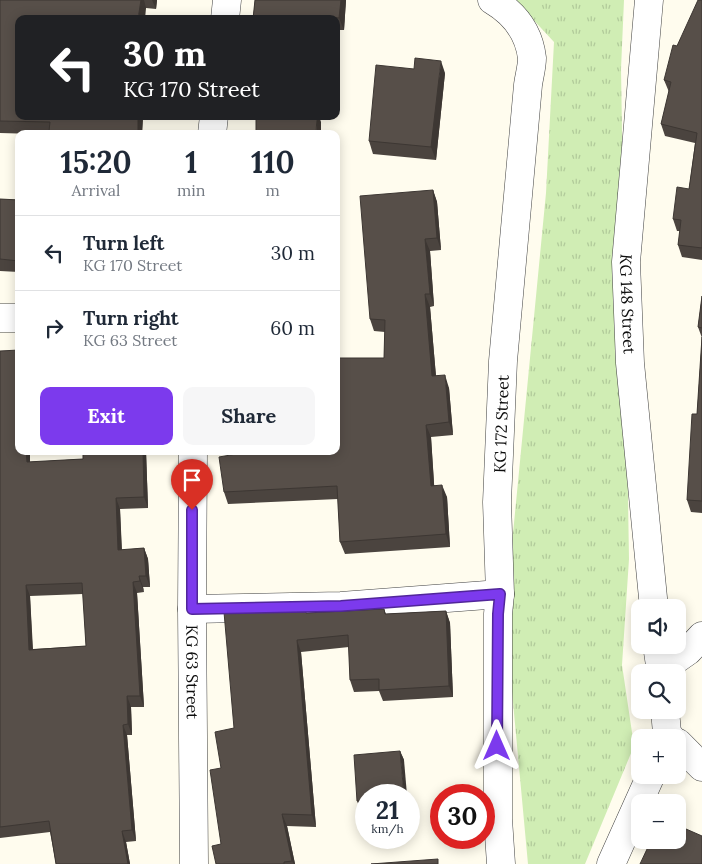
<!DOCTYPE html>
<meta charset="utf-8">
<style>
:root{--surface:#fff;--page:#f6f6f7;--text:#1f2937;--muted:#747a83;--line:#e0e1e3;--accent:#7c3aed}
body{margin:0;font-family:Lora,serif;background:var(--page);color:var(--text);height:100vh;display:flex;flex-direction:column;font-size:19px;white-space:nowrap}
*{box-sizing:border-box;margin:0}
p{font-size:16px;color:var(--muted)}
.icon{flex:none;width:28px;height:28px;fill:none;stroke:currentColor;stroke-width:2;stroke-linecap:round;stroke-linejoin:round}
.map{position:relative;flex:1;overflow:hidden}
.drawer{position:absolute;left:15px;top:130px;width:325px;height:325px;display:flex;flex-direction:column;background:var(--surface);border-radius:10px;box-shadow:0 2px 12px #0003}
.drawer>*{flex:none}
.top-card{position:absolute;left:15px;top:15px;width:325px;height:105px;border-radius:10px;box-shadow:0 2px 12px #0003;background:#202124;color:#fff;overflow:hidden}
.controls{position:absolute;left:631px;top:599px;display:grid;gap:10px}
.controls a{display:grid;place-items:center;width:55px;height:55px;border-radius:10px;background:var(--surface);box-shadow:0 2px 12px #0003;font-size:25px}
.speed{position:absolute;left:355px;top:784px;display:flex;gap:10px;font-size:25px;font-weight:700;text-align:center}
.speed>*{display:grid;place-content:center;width:65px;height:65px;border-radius:50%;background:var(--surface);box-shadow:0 2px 12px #0003;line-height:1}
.speed small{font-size:12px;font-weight:400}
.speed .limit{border:8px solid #d22;background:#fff;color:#111}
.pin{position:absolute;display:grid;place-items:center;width:42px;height:42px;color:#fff;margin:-51px -21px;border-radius:50% 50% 50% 0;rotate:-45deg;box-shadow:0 0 5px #0007}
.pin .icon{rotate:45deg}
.me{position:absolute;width:55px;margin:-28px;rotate:0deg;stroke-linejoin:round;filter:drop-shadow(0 0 4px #0008)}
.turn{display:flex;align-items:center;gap:18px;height:105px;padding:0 25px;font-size:22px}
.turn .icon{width:65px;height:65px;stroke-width:2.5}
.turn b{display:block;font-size:35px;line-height:42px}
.eta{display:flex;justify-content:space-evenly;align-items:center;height:85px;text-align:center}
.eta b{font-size:30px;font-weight:700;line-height:35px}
.action{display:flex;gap:10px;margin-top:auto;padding:10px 25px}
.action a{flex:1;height:58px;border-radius:10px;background:var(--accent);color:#fff;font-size:20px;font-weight:700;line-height:58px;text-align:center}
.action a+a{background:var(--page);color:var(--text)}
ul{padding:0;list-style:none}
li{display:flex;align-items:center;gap:15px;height:75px;padding:0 25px;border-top:1px solid var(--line)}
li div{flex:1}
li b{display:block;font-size:19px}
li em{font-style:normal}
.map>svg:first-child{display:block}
</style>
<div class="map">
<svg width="702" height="864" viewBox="0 0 702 864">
<defs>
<pattern id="grass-tufts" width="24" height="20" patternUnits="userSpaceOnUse" patternTransform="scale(1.25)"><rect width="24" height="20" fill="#d0edb4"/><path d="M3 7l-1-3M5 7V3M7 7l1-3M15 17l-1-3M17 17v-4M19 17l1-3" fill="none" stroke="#b1ca9a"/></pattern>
</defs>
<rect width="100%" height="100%" fill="#fffcee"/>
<path fill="url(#grass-tufts)" d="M515,0H624L621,69L629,559L622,665L634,746L585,864H528L505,616L546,193L554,42Z"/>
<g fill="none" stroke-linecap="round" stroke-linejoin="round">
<defs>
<g id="street">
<path d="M492,0C514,13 529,32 532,58C532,67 529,77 528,85L503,361L497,502L500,594L498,614V819L501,864"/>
<path id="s1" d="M649,0L626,262L630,363L654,608"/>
<path d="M225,19L227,0"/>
<path d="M212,134L214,116"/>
<path d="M0,318H19"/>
<path id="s2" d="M193,451L192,609L194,864"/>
<path d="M192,609L341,606L500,594"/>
<path d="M657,645L661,672"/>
<path d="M661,670L688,651L702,636"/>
<path d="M665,710L667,733L671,738"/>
<path d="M678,743L702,767"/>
<path d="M611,864L651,775"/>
</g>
</defs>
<use href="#street" stroke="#414141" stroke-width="29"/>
<use href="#street" stroke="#fff" stroke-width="28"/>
</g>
<g fill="#4b443f" fill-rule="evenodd">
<path d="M0,0H157L156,9L146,8L19,116H143L142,134H36L0,133Z"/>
<path d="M255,0H346L344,30H336V19H253Z"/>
<path d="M702,0V260L682,257L678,245L680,231H677L673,219L689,189L695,143L665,136L661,124L669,92L664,80L677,46Z"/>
<path d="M445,73L436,160L373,154L369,141Z"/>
<path d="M433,190L437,202L441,250L430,251L434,306L430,307L436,376L449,388L453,435L431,437L434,485L447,497L450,547L345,554L340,542L338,499L228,504L224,492L248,452L384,358L385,332L374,331L370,319Z"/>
<path d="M0,199L19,200V272L0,271Z"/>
<path d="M702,296V513L691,512L687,500L697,414L702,338L698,327Z"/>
<path d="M0,351L19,451H30V462L83,459L146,451L148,508L120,509L122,550L144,548L148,559L150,587H143L144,592L137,593L144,707H131L132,735H127L136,841L126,842L130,864H56L50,832L0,838ZM83,594L86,646L33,649L30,596Z"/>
<path d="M384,609L386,614L446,611L450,623L453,697L383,701L379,691L354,692L350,680L349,647L301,652L316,827L287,826L295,864H216L221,844V768L234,728L307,613Z"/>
<path d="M400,751L404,760L366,795V809H360L357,801Z"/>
</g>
<g fill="#3d3733">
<path d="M141,0H144L146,8L145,19H138Z"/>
<path d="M152,0H157L156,9Z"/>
<path d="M341,0H346L344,30L339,18Z"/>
<path d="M441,61L445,73L436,160L431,147Z"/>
<path d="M138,116H143L142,134H139L138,131Z"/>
<path d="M317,116H319L321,122V134H316Z"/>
<path d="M433,190L437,202L441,250L437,238Z"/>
<path d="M425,239L430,251L434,306L430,294Z"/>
<path d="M425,294L430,307L437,389L432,376Z"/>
<path d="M445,375L449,388L453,435L449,422Z"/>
<path d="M426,425L431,437L435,498L431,486Z"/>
<path d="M26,451H30V472L27,462Z"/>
<path d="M143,451H146L148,508L144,497Z"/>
<path d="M442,485L447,497L450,547L446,534Z"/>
<path d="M116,498L120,509L122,561L118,550Z"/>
<path d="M144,548L148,559L150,587L146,576Z"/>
<path d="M139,576L143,587L144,592L140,581Z"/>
<path d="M133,582L137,593L144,707L140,696Z"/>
<path d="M26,585L30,596L33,660L29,650Z"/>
<path d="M446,611L450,623L453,697L449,686Z"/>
<path d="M297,640L301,652L316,827L312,815Z"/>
<path d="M127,696L131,707L132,735L128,724Z"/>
<path d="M123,725L127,735L136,841L132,830Z"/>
<path d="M400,751L404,760L407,795H404Z"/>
<path d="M282,814L287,826L295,864H294L292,861Z"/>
<path d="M122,831L126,842L130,864H128Z"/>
</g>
<g fill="#574f49" stroke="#3d3733" fill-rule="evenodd">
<path d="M0,0H141L138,19H19V116H138V131H136V134H65V131H49L50,122L0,121Z"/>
<path d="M255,0H341L339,18L321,16V19H253Z"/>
<path d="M698,0H702V248L678,245L681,220L673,219L677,187L689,189L697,133L661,124L671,82L664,80L673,45L677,46Z"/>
<path d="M415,58L441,61L431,147L369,141L376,65L414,69Z"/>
<path d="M256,116H317L316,134H256Z"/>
<path d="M433,190L437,238L425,239L430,294H425L432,376L445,375L449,422L426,425L431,486L442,485L446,534L340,542L337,486L224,492L219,457L248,452V451H336V358H384L385,320L370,319L360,196Z"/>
<path d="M0,199L19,200V261L0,259Z"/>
<path d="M702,296V328L698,327Z"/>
<path d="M702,337V501L687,500L692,414H697Z"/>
<path d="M19,350V451H26L27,462L83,459V451H143L144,497L116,498L118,550L144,548L146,576H139L140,581L133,582L140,696H127L128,724L123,725L132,830L122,831L128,864H56L49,821L0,827V351ZM82,583L86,646L29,650L26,585Z"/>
<path d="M384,609L385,614L446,611L449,686L379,690V679L350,680L348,635L297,640L312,815L282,814L292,861L284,862V864H216L212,846L221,844L210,770L221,768L215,732L234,728L224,612L306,611V613Z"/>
<path d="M400,751L404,795H366V800L357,801L354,755Z"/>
<path d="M686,829L702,836V864H640L648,847L656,846L659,840H677L680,841Z"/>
<path d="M438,859V864H371Z"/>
</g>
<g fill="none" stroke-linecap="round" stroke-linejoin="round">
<defs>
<path id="route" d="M192,510V609L341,606L500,594L498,614L497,746"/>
</defs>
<use href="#route" stroke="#51269a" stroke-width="12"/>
<use href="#route" stroke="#7c3aed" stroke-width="9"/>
</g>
<g text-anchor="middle" stroke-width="5" stroke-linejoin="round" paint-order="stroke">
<g font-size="16" fill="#0e0e0e" stroke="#fff">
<text dy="6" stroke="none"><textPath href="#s1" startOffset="305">KG 148 Street</textPath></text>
<text transform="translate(501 424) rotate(-88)" y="6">KG 172 Street</text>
<text dy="6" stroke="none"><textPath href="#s2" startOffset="221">KG 63 Street</textPath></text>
</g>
</g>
</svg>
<div class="controls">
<a><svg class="icon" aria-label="sound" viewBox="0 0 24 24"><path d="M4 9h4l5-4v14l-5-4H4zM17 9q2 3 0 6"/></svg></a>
<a><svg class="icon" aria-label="search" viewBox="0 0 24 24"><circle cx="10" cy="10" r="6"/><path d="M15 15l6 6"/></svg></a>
<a>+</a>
<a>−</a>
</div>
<div class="speed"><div>21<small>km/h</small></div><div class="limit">30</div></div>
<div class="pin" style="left:192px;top:510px;background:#d93025"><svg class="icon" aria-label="arrive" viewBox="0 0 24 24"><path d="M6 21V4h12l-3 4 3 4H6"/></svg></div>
<svg class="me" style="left:497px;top:746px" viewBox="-20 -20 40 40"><path d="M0-17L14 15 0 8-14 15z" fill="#7c3aed" stroke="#fff" stroke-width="4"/></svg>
<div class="top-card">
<div class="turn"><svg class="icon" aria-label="left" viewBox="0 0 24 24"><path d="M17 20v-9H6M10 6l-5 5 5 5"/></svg><div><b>30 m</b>KG 170 Street</div></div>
</div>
<section class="drawer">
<div class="eta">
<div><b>15:20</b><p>Arrival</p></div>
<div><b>1</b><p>min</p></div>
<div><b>110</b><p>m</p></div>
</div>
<ul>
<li><svg class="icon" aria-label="left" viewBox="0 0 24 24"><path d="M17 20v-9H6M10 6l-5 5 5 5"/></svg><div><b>Turn left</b><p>KG 170 Street</p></div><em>30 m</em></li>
<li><svg class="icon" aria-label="right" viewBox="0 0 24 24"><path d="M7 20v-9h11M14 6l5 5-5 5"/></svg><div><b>Turn right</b><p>KG 63 Street</p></div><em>60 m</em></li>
</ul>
<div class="action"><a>Exit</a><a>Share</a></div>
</section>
</div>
